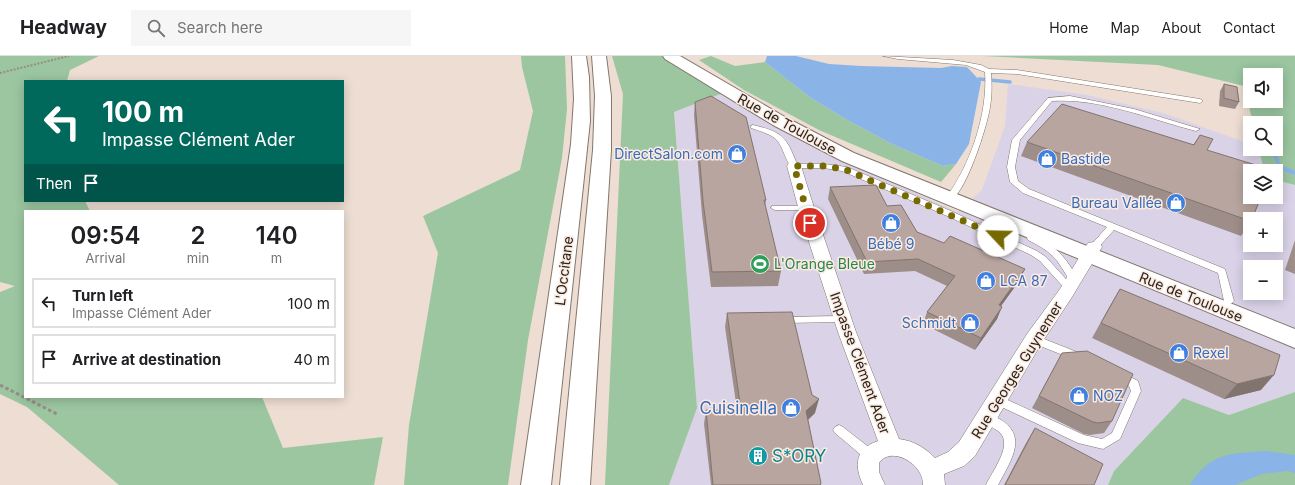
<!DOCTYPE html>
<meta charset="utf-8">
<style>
:root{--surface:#fff;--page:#f6f6f6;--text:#202124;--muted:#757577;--line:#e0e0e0}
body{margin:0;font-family:Inter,sans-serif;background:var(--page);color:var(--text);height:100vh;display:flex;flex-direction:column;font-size:15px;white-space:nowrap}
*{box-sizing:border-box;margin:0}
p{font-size:13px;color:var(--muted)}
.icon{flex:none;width:22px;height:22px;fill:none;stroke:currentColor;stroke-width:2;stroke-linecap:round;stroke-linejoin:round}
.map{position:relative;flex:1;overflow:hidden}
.side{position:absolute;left:24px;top:154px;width:320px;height:188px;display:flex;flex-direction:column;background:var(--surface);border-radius:0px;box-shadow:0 2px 10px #0003}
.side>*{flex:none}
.guide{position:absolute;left:24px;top:24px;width:320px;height:122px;border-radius:0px;box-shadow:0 2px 10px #0003;background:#00695c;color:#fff;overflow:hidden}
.fabs{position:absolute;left:1243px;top:12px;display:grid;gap:8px}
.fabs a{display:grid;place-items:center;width:40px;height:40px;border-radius:0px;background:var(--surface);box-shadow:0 2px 10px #0003;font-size:20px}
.pin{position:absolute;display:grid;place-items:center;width:34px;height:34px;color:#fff;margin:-17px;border:2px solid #fff;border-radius:50%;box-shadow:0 1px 4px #0007}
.me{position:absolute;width:44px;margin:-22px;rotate:294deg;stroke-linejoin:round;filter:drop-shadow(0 0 3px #0008)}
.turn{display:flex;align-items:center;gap:14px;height:84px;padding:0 12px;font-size:18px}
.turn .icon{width:52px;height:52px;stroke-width:2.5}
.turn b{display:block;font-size:28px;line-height:34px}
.then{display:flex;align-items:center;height:38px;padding:0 12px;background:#0003;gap:8px;font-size:15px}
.eta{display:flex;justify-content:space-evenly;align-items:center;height:68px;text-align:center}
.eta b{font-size:24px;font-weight:600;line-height:28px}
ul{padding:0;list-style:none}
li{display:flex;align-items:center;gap:12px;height:50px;margin:0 8px 6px;padding:0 4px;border:2px solid var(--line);border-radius:0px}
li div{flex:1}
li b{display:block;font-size:15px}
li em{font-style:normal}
header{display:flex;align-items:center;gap:24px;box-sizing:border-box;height:56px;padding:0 20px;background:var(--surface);border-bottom:1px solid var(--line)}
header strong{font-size:19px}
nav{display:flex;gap:22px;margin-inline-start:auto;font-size:14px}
.search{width:280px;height:36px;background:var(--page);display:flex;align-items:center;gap:10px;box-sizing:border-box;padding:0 14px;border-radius:0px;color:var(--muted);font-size:15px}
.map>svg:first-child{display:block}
</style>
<header>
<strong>Headway</strong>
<div class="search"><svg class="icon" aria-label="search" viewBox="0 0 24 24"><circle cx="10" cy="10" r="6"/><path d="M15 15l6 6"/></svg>Search here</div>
<nav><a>Home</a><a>Map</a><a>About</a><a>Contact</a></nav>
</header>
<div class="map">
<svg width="1295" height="429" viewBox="0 0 1295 429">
<rect width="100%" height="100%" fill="#edddd2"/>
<path fill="#dad3e8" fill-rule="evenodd" d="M1008,28L1087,39L1163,57L1250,88V93H1259L1264,115H1250V141H1276V124L1295,129V336L1229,359L1183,342L1114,415L1108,429H669L697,352L674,56L723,37L795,81L957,156L982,134L1005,70ZM1250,163H1276V189H1250ZM1250,211H1276V237H1250Z"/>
<g fill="#9bc6a0" fill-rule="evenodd">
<path d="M0,0H99L70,14L67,25H25V145H85L90,155H25V341H262L283,392L383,381L374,429H119L27,351L0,338V236L15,230L0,226Z"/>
<path d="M521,0H565L567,53L562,102L528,284L508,429H404L409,369L438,197L423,160L520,114L533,55L522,11Z"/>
<path d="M612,0H662L723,37L674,56L697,352L669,429H605L623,38Z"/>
<path d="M711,0L735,10L765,6L811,42L849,65L894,89L943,110L956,108L941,126L819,74L744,34L699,4Z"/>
<path d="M983,0H1295V129L1276,124V115H1264L1259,93H1276V67H1253L1244,30L1158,9ZM1250,19H1276V45H1250Z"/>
<path d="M1295,336V429H1108L1114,415L1183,342L1229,359Z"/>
</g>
<g fill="#8ab3e8">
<path d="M767,0H796L829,8L861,10L941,12L952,10L967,11L981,26L969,88L956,108L943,110L894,89L849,65L811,42L765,6Z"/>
<path d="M1266,395L1295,399V417L1288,415L1262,418L1235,429H1190C1209,397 1231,397 1266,395Z"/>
</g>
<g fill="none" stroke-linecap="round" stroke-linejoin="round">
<g stroke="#8ab3e8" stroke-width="3.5">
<path d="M979,23L1010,26"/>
<path d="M1274,96L1280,111L1282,112"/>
</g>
<path stroke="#8ab3e8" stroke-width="4.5" d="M1280,111L1295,117"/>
<defs>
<g id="lane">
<path d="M883,0L953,4L981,9L989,13L1017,14L1200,43L1203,45L1200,47L1017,18L991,17C992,28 992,40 990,51C988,68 965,141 949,145L945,143C970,110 988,58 985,16L966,9L898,3Z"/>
<path d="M1070,40L1134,53L1200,73L1196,75C1149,63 1101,42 1052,45L1020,84L1015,111L1018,125L1029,133L1225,213L1234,245L1232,247L1229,248L1224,245L1218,217L1114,174L1097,193H1091L1090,191L1091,189L1107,171L1023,137L1010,126L1007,111L1012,84L1048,42Z"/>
<path d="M753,69C782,76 786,80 797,108H824L847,111L951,155L1037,195L1046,201L1074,232L1069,235L1066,234L1040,205L1031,199L945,159L842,115L824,112H791C776,84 785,83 751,72V70Z"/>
<path d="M772,150H805L809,152L805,154H775L771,152Z"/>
<path d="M1031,179C1054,186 1068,204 1079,225L1077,227H1071C1056,202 1055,198 1028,184L1027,182L1028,180Z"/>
<path d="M842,260L845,261L847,263L845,265L842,266L783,267L780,266L778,264L780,262L783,261Z"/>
<path d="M1034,279L1082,298L1083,301L1082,304L1078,305L1030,286L1029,283L1030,280Z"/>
<path d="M1119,315L1138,325L1141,335L1120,383L1103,393L1078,387L993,347L992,344L993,341L997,340L1001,341L1084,379L1102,383L1112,377L1131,335L1129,330L1115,322L1114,319L1115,316Z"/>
<path d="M986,357C1031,373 1015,398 998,429H986C992,415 1015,387 998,375C993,371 984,368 980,362L982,359Z"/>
<path d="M839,369L843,371L875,396L877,400L875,404L871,405L867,404L835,377L833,374L835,371Z"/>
</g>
<path id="street" d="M794,106L799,107L801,110L816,158L856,276L899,383C914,385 924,391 935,402L948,396L959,386L1027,278L1060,233L1088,187L1094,186L1100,187L1102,191L1072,241L1041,288L975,400L964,410L944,418L945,429H923C924,408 891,389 879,407V416L885,429H863C854,409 855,393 878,385L838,276L800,158L787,110L789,107Z"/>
<path id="primary" d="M663,0H680L785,61L854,97L1295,273V292L842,105L773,69L665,3Z"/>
<g id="highway">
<path d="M572,0H586L589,21L590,65L551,429H521L571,88L574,43Z"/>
<path d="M592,0H606L611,40V94L590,429H560L593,94L595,40Z"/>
</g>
</defs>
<use href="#lane" stroke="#84766c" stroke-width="1"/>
<use href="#street" stroke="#84766c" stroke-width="1"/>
<use href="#primary" stroke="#84766c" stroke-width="2"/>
<use href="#highway" stroke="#84766c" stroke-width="2"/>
<path stroke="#998d85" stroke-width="2" stroke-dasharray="2 1.5" stroke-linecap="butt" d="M0,17L69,0"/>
<path stroke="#998d85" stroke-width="3" stroke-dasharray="3.5 2.5" stroke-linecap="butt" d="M0,329L57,358"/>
<use href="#lane" fill="#fff" fill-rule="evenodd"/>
<use href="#street" fill="#fff" fill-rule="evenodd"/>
<use href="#primary" fill="#fff" fill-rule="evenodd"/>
<use href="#highway" fill="#fff" fill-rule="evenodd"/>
</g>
<g fill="#9e8e89">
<path d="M1224,28L1239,46L1235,53L1219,50L1220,35Z"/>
<path d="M695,46L766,144L765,151L781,215L778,230L711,231L702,159L694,59Z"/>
<path d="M1200,79L1207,94L1250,163V167L1241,180L1021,100L1027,86L1193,89Z"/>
<path d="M830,131L887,150L917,176L1019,225L1001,250L997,263L975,294L923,268L927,256L947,230L915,215L864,218L828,143Z"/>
<path d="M1295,184V218L1285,214Z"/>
<path d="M1120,233L1261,334L1224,343L1092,282L1111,248Z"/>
<path d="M727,257L815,357L808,364L821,429H711L704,368L706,354H737L725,271Z"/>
<path d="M1062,297L1112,365L1104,377L1090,379L1084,378L1032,352Z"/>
<path d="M1035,372L1094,429H1004L1026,387Z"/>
</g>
<g fill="#81746f">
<path d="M1025,213L1019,225L993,261L999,249Z"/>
<path d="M1002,251L997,263L975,294L981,282Z"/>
<path d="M1274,319L1261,334L1224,343L1237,328Z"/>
<path d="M819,343L815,357L802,369L806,355Z"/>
</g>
<g fill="#b8a59f" stroke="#81746f">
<path d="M1224,28L1237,31L1239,46L1224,42Z"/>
<path d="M711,40L746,61L766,144H764L781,215L712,216L703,145L695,46Z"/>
<path d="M1062,48L1194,89L1200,79L1213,83L1207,94L1272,114V115H1250V141H1261L1252,163H1250V165L1027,86Z"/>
<path d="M876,129L887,150L901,149L917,176L944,187L950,180L1025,213L999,249L1002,251L981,282L927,256L955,220L918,203L867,206L830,131Z"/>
<path d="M1120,233L1280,299L1274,319L1237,328L1101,267Z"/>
<path d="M792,256L812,339L819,343L806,355L821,427L820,429H713L706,354H741L727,257Z"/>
<path d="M1087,295L1133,318L1112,365L1098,367L1093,366L1039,340L1062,297Z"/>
<path d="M1035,372L1103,408L1094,429H1005Z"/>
</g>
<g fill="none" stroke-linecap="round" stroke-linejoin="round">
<path stroke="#756900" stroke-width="7" stroke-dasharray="0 12.6" d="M810,167L794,110H824L844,113L998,180"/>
</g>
<defs>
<symbol id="shop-disc" viewBox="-11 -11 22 22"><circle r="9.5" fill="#3f7fe0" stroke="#fbeadf"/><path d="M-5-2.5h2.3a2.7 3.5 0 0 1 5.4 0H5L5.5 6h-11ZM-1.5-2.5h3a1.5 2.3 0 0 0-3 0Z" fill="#fff"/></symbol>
<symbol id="stadium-disc" viewBox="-11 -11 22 22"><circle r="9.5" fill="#2e9e5b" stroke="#fbeadf"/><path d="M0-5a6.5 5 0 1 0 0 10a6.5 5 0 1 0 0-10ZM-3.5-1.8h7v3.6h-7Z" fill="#fff"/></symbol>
<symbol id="building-disc" viewBox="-11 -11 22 22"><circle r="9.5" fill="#0f9aa8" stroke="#fbeadf"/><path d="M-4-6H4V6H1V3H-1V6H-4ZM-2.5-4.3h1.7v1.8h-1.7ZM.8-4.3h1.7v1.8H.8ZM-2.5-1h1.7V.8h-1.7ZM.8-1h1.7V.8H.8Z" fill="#fff"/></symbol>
</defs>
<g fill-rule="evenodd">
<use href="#shop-disc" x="726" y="87" width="22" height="22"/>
<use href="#shop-disc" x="1036" y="92" width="22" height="22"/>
<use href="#shop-disc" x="1165" y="136" width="22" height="22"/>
<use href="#shop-disc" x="880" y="156" width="22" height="22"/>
<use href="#stadium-disc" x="749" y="197" width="22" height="22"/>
<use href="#shop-disc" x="975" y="214" width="22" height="22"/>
<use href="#shop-disc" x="959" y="256" width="22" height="22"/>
<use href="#shop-disc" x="1168" y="286" width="22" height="22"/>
<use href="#shop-disc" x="1068" y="329" width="22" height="22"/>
<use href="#shop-disc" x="780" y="341" width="22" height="22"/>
<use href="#building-disc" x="747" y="389" width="22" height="22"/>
</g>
<g text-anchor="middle" stroke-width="3" stroke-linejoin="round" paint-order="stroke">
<g font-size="14" fill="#29231f" stroke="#fbeadf">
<text transform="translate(787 68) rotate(29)" y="5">Rue de Toulouse</text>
<text transform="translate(564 215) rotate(-83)" y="5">L'Occitane</text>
<text transform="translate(1191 241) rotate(22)" y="5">Rue de Toulouse</text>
<text transform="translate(860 307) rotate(70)" y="5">Impasse Clément Ader</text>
<text transform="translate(1017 314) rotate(-58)" y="5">Rue Georges Guynemer</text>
</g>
<g font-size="14" fill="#366cbe" stroke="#fbeadf" text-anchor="start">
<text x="723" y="103" text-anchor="end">DirectSalon.com</text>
<text x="1061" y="108">Bastide</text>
<text x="1162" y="152" text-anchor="end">Bureau Vallée</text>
<text x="891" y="193" text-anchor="middle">Bébé 9</text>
<text x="1000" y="230">LCA 87</text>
<text x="956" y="272" text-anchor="end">Schmidt</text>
<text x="1193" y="302">Rexel</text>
<text x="1093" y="345">NOZ</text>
</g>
<g font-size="14" fill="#27864d" stroke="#fbeadf" text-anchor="start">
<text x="774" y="213">L'Orange Bleue</text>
</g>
<g font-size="17" fill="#366cbe" stroke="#fbeadf" text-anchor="end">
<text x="777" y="358">Cuisinella</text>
</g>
<g font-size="17" fill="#0d838f" stroke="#fbeadf" text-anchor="start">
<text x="772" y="406">S*ORY</text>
</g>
</g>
</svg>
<div class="fabs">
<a><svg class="icon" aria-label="sound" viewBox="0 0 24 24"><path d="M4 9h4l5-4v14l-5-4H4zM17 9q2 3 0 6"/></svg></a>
<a><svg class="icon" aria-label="search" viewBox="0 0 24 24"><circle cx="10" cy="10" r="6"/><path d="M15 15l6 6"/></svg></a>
<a><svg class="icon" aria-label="layers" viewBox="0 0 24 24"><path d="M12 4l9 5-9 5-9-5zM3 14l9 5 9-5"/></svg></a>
<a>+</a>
<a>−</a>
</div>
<div class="pin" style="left:810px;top:167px;background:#d93025"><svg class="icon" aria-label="arrive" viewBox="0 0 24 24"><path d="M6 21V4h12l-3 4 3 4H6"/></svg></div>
<svg class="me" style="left:998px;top:180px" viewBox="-20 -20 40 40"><circle r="19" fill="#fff"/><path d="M0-13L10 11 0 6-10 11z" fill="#756900"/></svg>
<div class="guide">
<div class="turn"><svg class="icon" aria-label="left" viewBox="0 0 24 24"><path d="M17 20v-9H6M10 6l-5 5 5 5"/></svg><div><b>100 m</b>Impasse Clément Ader</div></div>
<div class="then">Then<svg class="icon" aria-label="arrive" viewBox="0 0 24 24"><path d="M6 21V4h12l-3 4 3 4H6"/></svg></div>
</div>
<section class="side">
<div class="eta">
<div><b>09:54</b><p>Arrival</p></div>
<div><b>2</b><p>min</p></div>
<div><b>140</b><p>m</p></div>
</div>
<ul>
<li><svg class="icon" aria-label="left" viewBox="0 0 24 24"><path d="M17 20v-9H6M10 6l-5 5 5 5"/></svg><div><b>Turn left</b><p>Impasse Clément Ader</p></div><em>100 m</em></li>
<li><svg class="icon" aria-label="arrive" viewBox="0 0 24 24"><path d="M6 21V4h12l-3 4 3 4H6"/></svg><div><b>Arrive at destination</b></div><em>40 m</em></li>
</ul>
</section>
</div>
